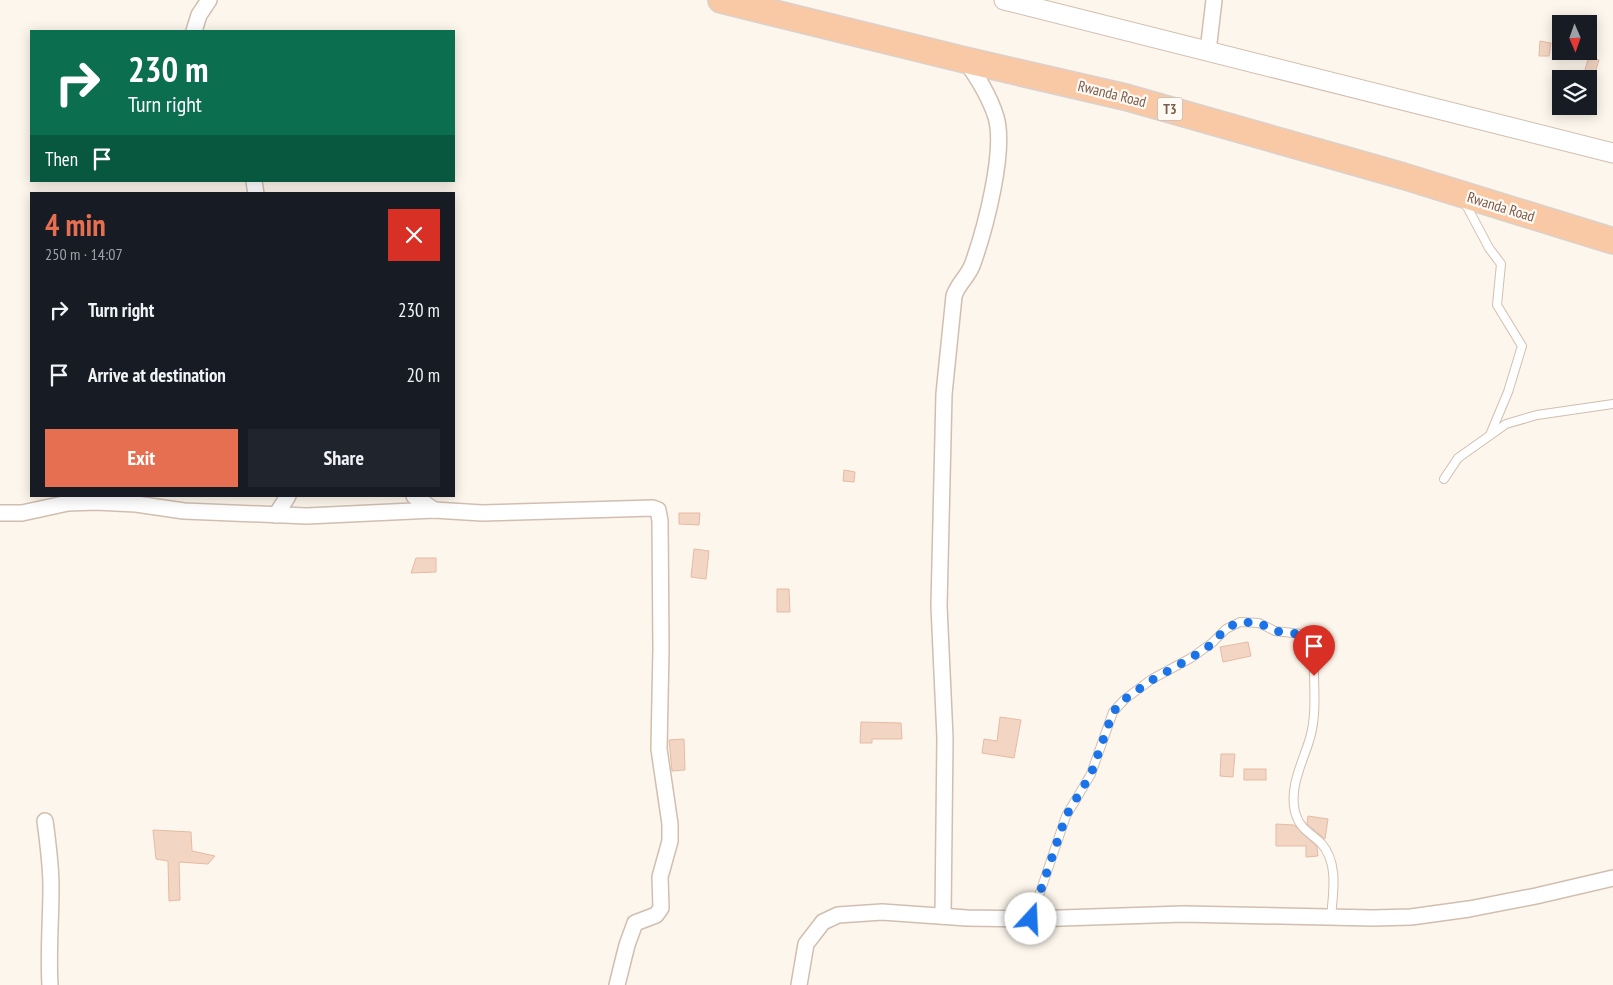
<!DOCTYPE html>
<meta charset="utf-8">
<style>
:root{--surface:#171b24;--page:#20242c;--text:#f1f3f6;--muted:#9ea1a6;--accent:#e76f51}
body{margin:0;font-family:"PT Sans Narrow",sans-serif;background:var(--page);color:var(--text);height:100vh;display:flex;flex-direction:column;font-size:19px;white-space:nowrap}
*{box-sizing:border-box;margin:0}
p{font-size:16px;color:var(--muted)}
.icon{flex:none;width:28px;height:28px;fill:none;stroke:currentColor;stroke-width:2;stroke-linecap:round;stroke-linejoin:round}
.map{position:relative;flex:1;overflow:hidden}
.panel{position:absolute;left:30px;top:192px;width:425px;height:305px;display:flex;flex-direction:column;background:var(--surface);border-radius:0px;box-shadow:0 2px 12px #0003}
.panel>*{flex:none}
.top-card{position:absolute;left:30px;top:30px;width:425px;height:152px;border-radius:0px;box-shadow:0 2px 12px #0003;background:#0b6e4f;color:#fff;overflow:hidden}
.needle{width:32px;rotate:178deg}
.controls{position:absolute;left:1552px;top:15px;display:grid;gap:10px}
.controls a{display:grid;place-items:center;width:45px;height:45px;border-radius:0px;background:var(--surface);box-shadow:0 2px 12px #0003;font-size:25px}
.pin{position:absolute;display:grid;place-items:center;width:42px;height:42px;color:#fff;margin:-51px -21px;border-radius:50% 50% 50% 0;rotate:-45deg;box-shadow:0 0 5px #0007}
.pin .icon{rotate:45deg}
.me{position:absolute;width:55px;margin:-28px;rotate:20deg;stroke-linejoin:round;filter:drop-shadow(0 0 4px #0008)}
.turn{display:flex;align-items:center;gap:18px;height:105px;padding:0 15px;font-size:22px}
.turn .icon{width:65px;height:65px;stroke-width:2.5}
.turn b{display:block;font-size:35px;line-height:42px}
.then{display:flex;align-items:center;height:48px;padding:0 15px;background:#0003;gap:10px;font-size:19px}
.round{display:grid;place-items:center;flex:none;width:52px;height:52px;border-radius:0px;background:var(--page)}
.headline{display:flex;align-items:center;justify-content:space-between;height:85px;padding:0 15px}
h1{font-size:30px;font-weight:700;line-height:38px;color:var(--accent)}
.primary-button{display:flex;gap:10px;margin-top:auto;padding:10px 15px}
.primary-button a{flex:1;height:58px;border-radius:0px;background:var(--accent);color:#fff;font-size:20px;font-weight:700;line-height:58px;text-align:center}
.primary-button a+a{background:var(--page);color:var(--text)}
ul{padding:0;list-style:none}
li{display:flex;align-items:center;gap:15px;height:65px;padding:0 15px}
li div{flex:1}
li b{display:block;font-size:19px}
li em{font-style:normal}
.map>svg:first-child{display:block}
</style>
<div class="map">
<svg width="1613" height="985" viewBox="0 0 1613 985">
<rect width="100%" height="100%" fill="#fdf6ec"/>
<g fill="#f3d5c3" stroke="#e6bba3">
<path d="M1540,41L1551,43L1549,56H1539Z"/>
<path d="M1589,57L1599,60L1593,79H1582Z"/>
<path d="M844,470L855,472L854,482L843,481Z"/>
<path d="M679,513H700L699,525L679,524Z"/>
<path d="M694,549L709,551L706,579L691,577Z"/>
<path d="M416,558H436V572L411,573Z"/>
<path d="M777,589H789L790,612H777Z"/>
<path d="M1248,642L1251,656L1223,662L1220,647Z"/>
<path d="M1000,717L1021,720L1014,758L982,753L984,739L997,741Z"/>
<path d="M861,722L901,723L902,739H872V743H860Z"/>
<path d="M684,739L685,770L672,771L669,740Z"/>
<path d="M1221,754H1235L1233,777L1220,776Z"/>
<rect x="1244" y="769" width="22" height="11"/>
<path d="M1308,816L1328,819L1325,839L1307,824Z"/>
<path d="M1276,824L1294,825L1317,847L1318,856L1306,857V846H1276Z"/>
<path d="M153,830L191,832L192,851L215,856L208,864L179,862L180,900L169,901L168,861L156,859Z"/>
</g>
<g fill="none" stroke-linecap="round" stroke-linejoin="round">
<defs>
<g id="service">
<path d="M1464,201L1489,248L1501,264L1497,305L1522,346L1508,392L1490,435"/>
<path d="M1444,479L1458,458L1506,424L1537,415L1613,404"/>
<path d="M1031,919L1066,816L1091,774L1113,712L1125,699L1152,679L1191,658L1212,643L1226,629L1240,622L1259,623L1275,631L1311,635L1315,639C1311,671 1319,707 1310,738C1303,762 1289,786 1295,812C1300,830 1310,832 1321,843C1339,863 1333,893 1331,917"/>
</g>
<g id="minor">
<path d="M194,31L199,15L209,0"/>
<path d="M1208,51L1214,0"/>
<path d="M254,181L256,194"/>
<path d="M414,496L434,510"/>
<path d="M0,513H22L68,503L96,502L136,504L184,511L307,516L434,510L482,513L653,508L658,510L660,521L661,649L659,749L670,824V841L660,877L661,908L656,915L635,923L627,945L617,985"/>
<path d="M276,515L288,496"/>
<path d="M45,821C48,843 51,865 51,887C51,920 48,952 50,985"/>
<path d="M943,916L945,738L939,606L944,394L954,296C958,283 969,276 973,263C985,229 1006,151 996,117C989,95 978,78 965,60"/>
<path d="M799,985L806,944L823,922L838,915L882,912L967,918L1031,919L1183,914L1373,918L1411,917L1469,909L1536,896L1613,878"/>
</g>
<path id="tertiary" d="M1004,0L1613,153"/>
<path id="trunk" d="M721,0L965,60L1125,97L1403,176L1613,241"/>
</defs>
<use href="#service" stroke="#d1beb0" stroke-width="10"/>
<use href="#minor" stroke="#d1beb0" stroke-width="18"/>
<use href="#tertiary" stroke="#d1beb0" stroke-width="21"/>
<use href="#trunk" stroke="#dad1cd" stroke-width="28"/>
<use href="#service" stroke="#fff" stroke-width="8"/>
<use href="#minor" stroke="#fff" stroke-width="15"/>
<use href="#tertiary" stroke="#fff" stroke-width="19"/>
<use href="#trunk" stroke="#f9c8a4" stroke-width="25"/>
</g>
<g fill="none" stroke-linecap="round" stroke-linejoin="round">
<path stroke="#1a73e8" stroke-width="9" stroke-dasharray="0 16.2" d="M1031,919L1066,816L1091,774L1113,712L1125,699L1152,680L1191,658L1212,644L1226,628L1240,622L1259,623L1275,631L1315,636L1314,676"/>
</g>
<g text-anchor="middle" stroke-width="4.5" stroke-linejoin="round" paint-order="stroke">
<rect fill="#fffaf3" stroke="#a28b7f" stroke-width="1" x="1157.5" y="97.5" width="25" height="23" rx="4"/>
<g font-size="14" font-weight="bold" fill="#7a5c4d">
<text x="1170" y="114">T3</text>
</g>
<g font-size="15" fill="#7a5c4d" stroke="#fffaf3">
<text transform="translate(1112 94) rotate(14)" y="5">Rwanda Road</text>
<text transform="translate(1501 207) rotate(17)" y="5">Rwanda Road</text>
</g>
</g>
</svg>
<div class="controls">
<a><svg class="needle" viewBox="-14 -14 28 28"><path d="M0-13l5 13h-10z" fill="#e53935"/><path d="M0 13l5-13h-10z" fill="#9ea1a6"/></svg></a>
<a><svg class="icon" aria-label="layers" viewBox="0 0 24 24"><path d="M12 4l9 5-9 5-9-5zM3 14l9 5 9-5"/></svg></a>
</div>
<div class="pin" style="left:1314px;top:676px;background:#d93025"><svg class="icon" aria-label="arrive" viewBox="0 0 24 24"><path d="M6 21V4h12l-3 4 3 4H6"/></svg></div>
<svg class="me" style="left:1031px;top:919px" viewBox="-20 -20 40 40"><circle r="19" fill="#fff"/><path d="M0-13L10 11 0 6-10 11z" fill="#1a73e8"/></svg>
<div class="top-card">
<div class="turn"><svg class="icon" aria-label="right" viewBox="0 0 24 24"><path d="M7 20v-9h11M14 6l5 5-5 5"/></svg><div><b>230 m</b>Turn right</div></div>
<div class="then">Then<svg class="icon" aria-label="arrive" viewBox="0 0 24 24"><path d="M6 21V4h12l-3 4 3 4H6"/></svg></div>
</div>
<section class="panel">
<div class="headline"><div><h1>4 min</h1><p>250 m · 14:07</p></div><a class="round" style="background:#d93025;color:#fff"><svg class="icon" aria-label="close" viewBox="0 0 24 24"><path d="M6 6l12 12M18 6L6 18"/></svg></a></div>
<ul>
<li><svg class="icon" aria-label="right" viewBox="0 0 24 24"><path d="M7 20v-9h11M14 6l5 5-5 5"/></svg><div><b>Turn right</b></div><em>230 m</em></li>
<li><svg class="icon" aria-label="arrive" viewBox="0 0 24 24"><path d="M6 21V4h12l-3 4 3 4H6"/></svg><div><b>Arrive at destination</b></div><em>20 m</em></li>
</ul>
<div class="primary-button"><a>Exit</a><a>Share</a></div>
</section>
</div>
